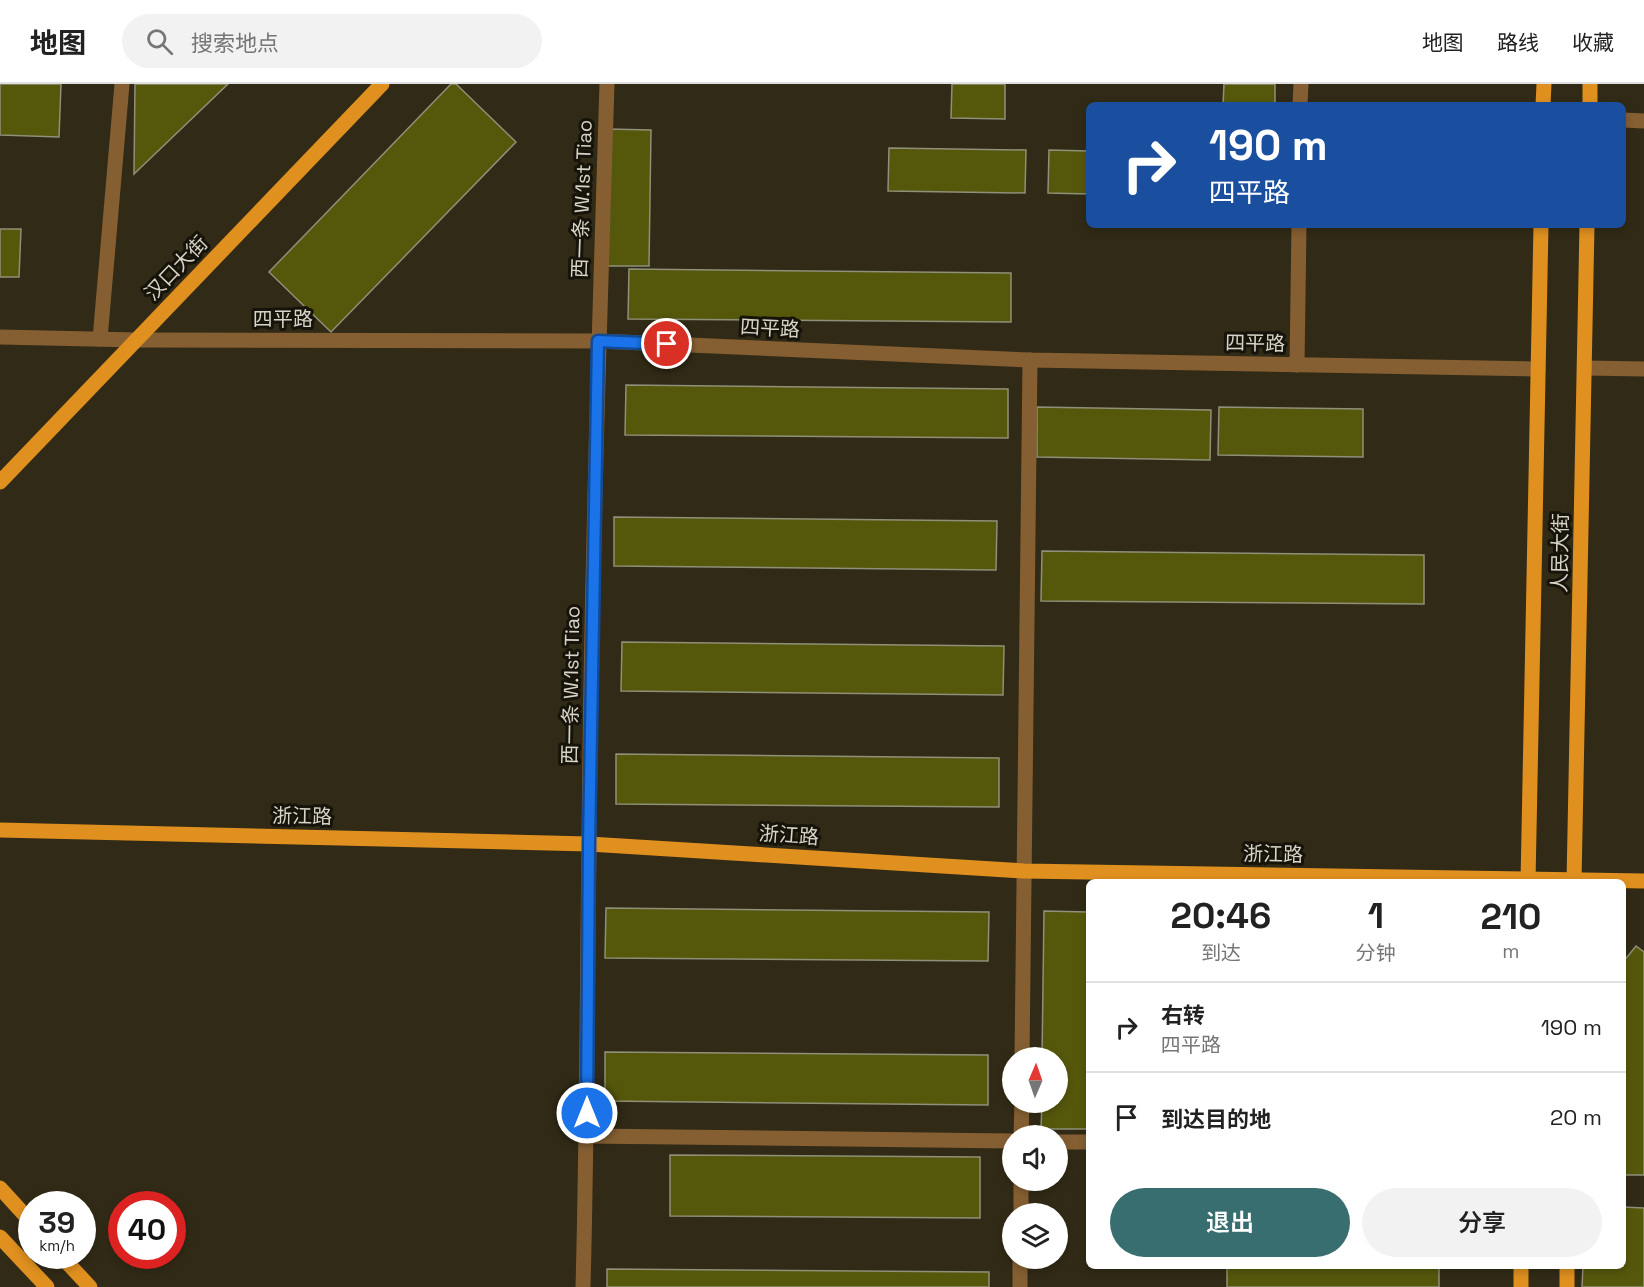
<!DOCTYPE html>
<html lang="zh">
<meta charset="utf-8">
<style>
:root{--surface:#fff;--page:#f2f2f2;--text:#222;--muted:#767676;--line:#e0e0e0;--accent:#386e70}
body{margin:0;font-family:"Space Grotesk","Noto Sans SC",sans-serif;background:var(--page);color:var(--text);height:100vh;display:flex;flex-direction:column;font-size:22px;white-space:nowrap}
*{box-sizing:border-box;margin:0}
p{font-size:20px;color:var(--muted)}
.icon{flex:none;width:33px;height:33px;fill:none;stroke:currentColor;stroke-width:2;stroke-linecap:round;stroke-linejoin:round}
.map{position:relative;flex:1;overflow:hidden}
.panel{position:absolute;left:1086px;top:795px;width:540px;height:390px;display:flex;flex-direction:column;background:var(--surface);border-radius:9px;box-shadow:0 3px 9px #0003}
.panel>*{flex:none}
.banner{position:absolute;left:1086px;top:18px;width:540px;height:126px;border-radius:9px;box-shadow:0 3px 9px #0003;background:#1a4fa0;color:#fff;overflow:hidden}
.needle{width:39px;rotate:2deg}
.tools{position:absolute;left:1002px;top:963px;display:grid;gap:12px}
.tools a{display:grid;place-items:center;width:66px;height:66px;border-radius:50%;background:var(--surface);box-shadow:0 3px 9px #0003;font-size:30px}
.speed{position:absolute;left:18px;top:1107px;display:flex;gap:12px;font-size:30px;font-weight:700;text-align:center}
.speed>*{display:grid;place-content:center;width:78px;height:78px;border-radius:50%;background:var(--surface);box-shadow:0 3px 9px #0003;line-height:1}
.speed small{font-size:15px;font-weight:400}
.speed .limit{border:9px solid #d22;background:#fff;color:#111}
.pin{position:absolute;display:grid;place-items:center;width:51px;height:51px;color:#fff;margin:-26px;border:3px solid #fff;border-radius:50%;box-shadow:0 2px 6px #0007}
.me{position:absolute;width:66px;margin:-33px;rotate:0deg;stroke-linejoin:round;filter:drop-shadow(0 0 4px #0008)}
.turn{display:flex;align-items:center;gap:21px;height:126px;padding:0 24px;font-size:27px}
.turn .icon{width:78px;height:78px;stroke-width:2.5}
.turn b{display:block;font-size:42px;line-height:51px}
.eta{display:flex;justify-content:space-evenly;align-items:center;height:102px;text-align:center}
.eta b{font-size:36px;font-weight:600;line-height:42px}
.action{display:flex;gap:12px;margin-top:auto;padding:12px 24px}
.action a{flex:1;height:69px;border-radius:36px;background:var(--accent);color:#fff;font-size:24px;font-weight:600;line-height:69px;text-align:center}
.action a+a{background:var(--page);color:var(--text)}
ul{padding:0;list-style:none}
li{display:flex;align-items:center;gap:18px;height:90px;padding:0 24px;border-top:2px solid var(--line)}
li div{flex:1}
li b{display:block;font-size:22px}
li em{font-style:normal}
header{display:flex;align-items:center;gap:36px;box-sizing:border-box;height:84px;padding:0 30px;background:var(--surface);border-bottom:2px solid var(--line)}
header strong{font-size:28px}
nav{display:flex;gap:33px;margin-inline-start:auto;font-size:21px}
.search{width:420px;height:54px;background:var(--page);display:flex;align-items:center;gap:15px;box-sizing:border-box;padding:0 21px;border-radius:33px;color:var(--muted);font-size:22px}
.map>svg:first-child{display:block}
</style>
<header>
<strong>地图</strong>
<div class="search"><svg class="icon" aria-label="search" viewBox="0 0 24 24"><circle cx="10" cy="10" r="6"/><path d="M15 15l6 6"/></svg>搜索地点</div>
<nav><a>地图</a><a>路线</a><a>收藏</a></nav>
</header>
<div class="map">
<svg width="1644" height="1203" viewBox="0 0 1644 1203">
<rect width="100%" height="100%" fill="#312a16"/>
<g fill="#55580b" stroke="#8e9079" stroke-width="1.5">
<path d="M0,0H61L59,53L0,51Z"/>
<path d="M135,0H228L134,90Z"/>
<path d="M451,0H456L516,58L331,248L269,188Z"/>
<path d="M952,0H1005V35L951,34Z"/>
<path d="M1224,0H1275V21H1223Z"/>
<path d="M608,45L651,46L649,182H606Z"/>
<path d="M889,64L1026,66L1025,109L888,107Z"/>
<path d="M1049,66L1089,67V110L1048,109Z"/>
<path d="M0,145H21L19,193H0Z"/>
<path d="M629,185L1011,189V238L628,235Z"/>
<path d="M626,301L1008,305V354L625,351Z"/>
<path d="M1037,323L1211,326L1210,376L1037,373Z"/>
<path d="M1219,323L1363,325V373L1218,371Z"/>
<path d="M614,433L997,437L996,486L614,482Z"/>
<path d="M1042,467L1424,471V520L1041,517Z"/>
<path d="M622,558L1004,562L1003,611L621,607Z"/>
<path d="M616,670L999,674V723L616,720Z"/>
<path d="M606,824L989,828L988,877L605,874Z"/>
<path d="M1044,827L1089,828V1045H1041L1042,1018H1058V974H1042Z"/>
<path d="M1636,862L1644,868V1091H1623V878Z"/>
<path d="M605,968L988,971V1021L605,1017Z"/>
<path d="M670,1071L980,1073V1134L670,1132Z"/>
<path d="M1623,1123L1644,1124V1203H1582L1583,1182H1623Z"/>
<rect x="1227" y="1182" width="212" height="21"/>
<path d="M607,1185L989,1188V1203H607Z"/>
</g>
<g fill="none" stroke-linecap="round" stroke-linejoin="round">
<g stroke="#855f32" stroke-width="15">
<path d="M1300,21L1301,0"/>
<path d="M1623,36L1644,37"/>
<path d="M0,253L137,256L598,257L1030,276L1538,285"/>
<path d="M100,255L122,0"/>
<path d="M1297,281L1299,141"/>
<path d="M1585,284L1644,285"/>
<path d="M1022,974L1030,276"/>
<path d="M587,1052L1012,1057"/>
<path d="M1021,1052L1022,1018"/>
<path d="M1058,1058H1089"/>
<path d="M1021,1130V1096"/>
<path d="M583,1203C587,1056 587,909 589,762C591,508 599,254 607,0"/>
<path d="M1020,1203V1174"/>
</g>
<g stroke="#e0901f" stroke-width="15">
<path d="M1543,21L1544,0"/>
<path d="M1590,21V0"/>
<path d="M0,398L382,0"/>
<path d="M0,746L589,760L1024,787L1644,797"/>
<path d="M1528,798L1541,141"/>
<path d="M1574,798L1587,141"/>
<path d="M0,1104L32,1139"/>
<path d="M0,1153L47,1203"/>
<path d="M61,1172L90,1203"/>
<path d="M1521,1203V1182"/>
<path d="M1567,1203V1182"/>
</g>
</g>
<g fill="none" stroke-linecap="round" stroke-linejoin="round">
<defs>
<path id="route" d="M587,1029L589,760L598,257L667,260"/>
</defs>
<use href="#route" stroke="#114b97" stroke-width="15"/>
<use href="#route" stroke="#1a73e8" stroke-width="10"/>
</g>
<g text-anchor="middle" stroke-width="6" stroke-linejoin="round" paint-order="stroke">
<g font-size="20" fill="#d8d3c7" stroke="#16130a">
<text transform="translate(582 115) rotate(-88)" y="7">西一条 W.1st Tiao</text>
<text transform="translate(176 184) rotate(-46)" y="7">汉口大街</text>
<text x="283" y="242">四平路</text>
<text transform="translate(770 244) rotate(3)" y="7">四平路</text>
<text transform="translate(1255 259) rotate(1)" y="7">四平路</text>
<text transform="translate(1560 469) rotate(-89)" y="7">人民大街</text>
<text transform="translate(571 601) rotate(-89)" y="7">西一条 W.1st Tiao</text>
<text transform="translate(302 732) rotate(1)" y="7">浙江路</text>
<text transform="translate(789 751) rotate(4)" y="7">浙江路</text>
<text transform="translate(1273 770) rotate(1)" y="7">浙江路</text>
</g>
</g>
</svg>
<div class="tools">
<a><svg class="needle" viewBox="-14 -14 28 28"><path d="M0-13l5 13h-10z" fill="#e53935"/><path d="M0 13l5-13h-10z" fill="#767676"/></svg></a>
<a><svg class="icon" aria-label="sound" viewBox="0 0 24 24"><path d="M4 9h4l5-4v14l-5-4H4zM17 9q2 3 0 6"/></svg></a>
<a><svg class="icon" aria-label="layers" viewBox="0 0 24 24"><path d="M12 4l9 5-9 5-9-5zM3 14l9 5 9-5"/></svg></a>
</div>
<div class="speed"><div>39<small>km/h</small></div><div class="limit">40</div></div>
<div class="pin" style="left:667px;top:260px;background:#d93025"><svg class="icon" aria-label="arrive" viewBox="0 0 24 24"><path d="M6 21V4h12l-3 4 3 4H6"/></svg></div>
<svg class="me" style="left:587px;top:1029px" viewBox="-20 -20 40 40"><circle r="17" fill="#1a73e8" stroke="#fff" stroke-width="3"/><path d="M0-11L8 9 0 5-8 9z" fill="#fff"/></svg>
<div class="banner">
<div class="turn"><svg class="icon" aria-label="right" viewBox="0 0 24 24"><path d="M7 20v-9h11M14 6l5 5-5 5"/></svg><div><b>190 m</b>四平路</div></div>
</div>
<section class="panel">
<div class="eta">
<div><b>20:46</b><p>到达</p></div>
<div><b>1</b><p>分钟</p></div>
<div><b>210</b><p>m</p></div>
</div>
<ul>
<li><svg class="icon" aria-label="right" viewBox="0 0 24 24"><path d="M7 20v-9h11M14 6l5 5-5 5"/></svg><div><b>右转</b><p>四平路</p></div><em>190 m</em></li>
<li><svg class="icon" aria-label="arrive" viewBox="0 0 24 24"><path d="M6 21V4h12l-3 4 3 4H6"/></svg><div><b>到达目的地</b></div><em>20 m</em></li>
</ul>
<div class="action"><a>退出</a><a>分享</a></div>
</section>
</div>
